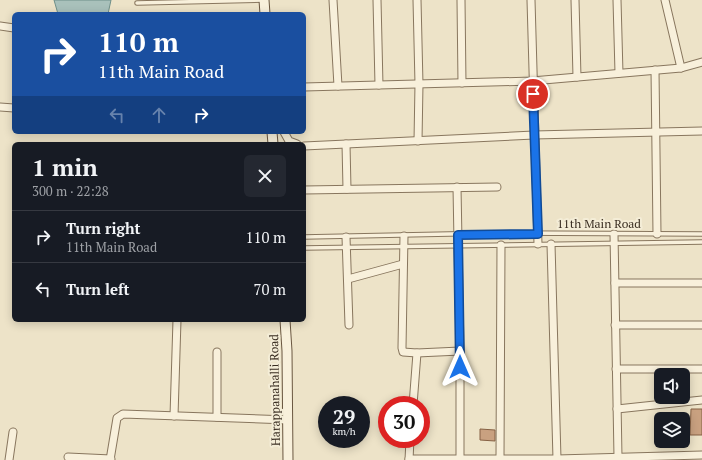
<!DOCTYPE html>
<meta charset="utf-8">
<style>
:root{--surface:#171b24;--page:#242831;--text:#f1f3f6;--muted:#9ea1a6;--line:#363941}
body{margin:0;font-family:"PT Serif",serif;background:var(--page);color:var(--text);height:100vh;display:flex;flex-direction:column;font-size:15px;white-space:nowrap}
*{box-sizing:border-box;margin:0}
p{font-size:13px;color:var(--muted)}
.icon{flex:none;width:22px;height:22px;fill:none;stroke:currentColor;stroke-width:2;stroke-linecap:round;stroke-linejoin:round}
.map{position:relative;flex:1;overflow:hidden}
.sheet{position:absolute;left:12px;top:142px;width:294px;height:180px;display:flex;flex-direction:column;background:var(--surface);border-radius:6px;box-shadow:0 2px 10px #0003}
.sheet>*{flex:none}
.top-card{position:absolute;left:12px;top:12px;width:294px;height:122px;border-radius:6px;box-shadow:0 2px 10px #0003;background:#1a4fa0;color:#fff;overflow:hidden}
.buttons{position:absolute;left:654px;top:368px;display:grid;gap:8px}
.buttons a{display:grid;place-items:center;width:36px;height:36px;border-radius:6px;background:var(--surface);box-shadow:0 2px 10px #0003;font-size:20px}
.speed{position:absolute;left:318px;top:396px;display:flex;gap:8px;font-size:20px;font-weight:700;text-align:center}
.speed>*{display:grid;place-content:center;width:52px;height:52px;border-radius:50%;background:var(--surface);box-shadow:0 2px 10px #0003;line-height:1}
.speed small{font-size:10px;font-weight:400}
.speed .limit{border:6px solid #d22;background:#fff;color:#111}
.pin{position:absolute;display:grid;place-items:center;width:34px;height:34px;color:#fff;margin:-17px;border:2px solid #fff;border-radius:50%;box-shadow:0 1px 4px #0007}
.me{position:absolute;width:44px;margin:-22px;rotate:0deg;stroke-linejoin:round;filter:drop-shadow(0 0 3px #0008)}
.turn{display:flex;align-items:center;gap:14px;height:84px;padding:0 20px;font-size:18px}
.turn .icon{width:52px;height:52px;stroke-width:2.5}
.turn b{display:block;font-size:28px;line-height:34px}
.lanes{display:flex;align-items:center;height:38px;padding:0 20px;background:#0003;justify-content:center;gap:20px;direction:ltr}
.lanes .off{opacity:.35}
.round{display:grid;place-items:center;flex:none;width:42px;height:42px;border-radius:6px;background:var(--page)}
.headline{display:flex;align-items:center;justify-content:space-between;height:68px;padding:0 20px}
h1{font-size:24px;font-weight:600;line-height:30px}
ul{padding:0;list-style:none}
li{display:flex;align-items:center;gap:12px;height:52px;padding:0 20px;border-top:1px solid var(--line)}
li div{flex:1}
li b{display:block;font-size:15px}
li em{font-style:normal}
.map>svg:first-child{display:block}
</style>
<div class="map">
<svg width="702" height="460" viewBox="0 0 702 460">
<rect width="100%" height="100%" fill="#ede3c8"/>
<path fill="#a9c1bb" stroke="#6f8f89" d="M54,0H111L108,14H58Z"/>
<g fill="#c9a180" stroke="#866144">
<path d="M691,409H702V435H690Z"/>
<path d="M480,429L495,430V441L480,440Z"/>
</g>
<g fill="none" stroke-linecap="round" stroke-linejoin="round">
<defs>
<g id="lane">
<path d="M137,3L263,0"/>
<path d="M304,237L498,233L702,234"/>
<path d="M304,248L702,242"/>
</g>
<g id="street">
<path d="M333,0L338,86"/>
<path d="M377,0L379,85"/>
<path d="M417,0L419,84L418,141"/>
<path d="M461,0L462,83"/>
<path d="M531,0L538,244"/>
<path d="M575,0L577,77"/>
<path d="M617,0L619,73"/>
<path d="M665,0L681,68"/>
<path d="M0,26L14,28"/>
<path d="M655,70L657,234"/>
<path d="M304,87L532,81L681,68L702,62"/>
<path d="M0,107L14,108"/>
<path d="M284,132L289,141L297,144"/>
<path d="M346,144L347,189"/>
<path d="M304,146L534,135L702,131"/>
<path d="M457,187L460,351V459"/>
<path d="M304,190L497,187"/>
<path d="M614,234L618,457"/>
<path d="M404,236L402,348L403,352L417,353L460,351"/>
<path d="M346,237L349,325"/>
<path d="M551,244L557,459"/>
<path d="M348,279L403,264"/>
<path d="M615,283H702"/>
<path d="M615,325H702"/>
<path d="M616,369H702"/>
<path d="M413,405L417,353"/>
<path d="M617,409L702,400"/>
<path d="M174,416L177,320"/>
<path d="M217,417V352"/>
<path d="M68,457L111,459"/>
<path d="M409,459H557L702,455"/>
<path d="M500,459L501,245"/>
<path d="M9,460L13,432"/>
<path d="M110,460L117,418L123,414L288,420"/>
<path d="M409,460L410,439"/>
</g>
<g id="secondary">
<path d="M264,0L265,14"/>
<path d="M272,132L273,144"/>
<path d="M285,320L287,351L288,460"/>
</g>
</defs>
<use href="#lane" stroke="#88765e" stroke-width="5.5"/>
<use href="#street" stroke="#88765e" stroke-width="9"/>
<use href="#secondary" stroke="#6a5741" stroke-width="11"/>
<use href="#lane" stroke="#f8f0db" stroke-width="3.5"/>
<use href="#street" stroke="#f8f0db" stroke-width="7"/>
<use href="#secondary" stroke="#f8f0db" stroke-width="9"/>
</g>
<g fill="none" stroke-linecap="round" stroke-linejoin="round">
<defs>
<path id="route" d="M460,367L458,235L538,234L533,94"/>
</defs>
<use href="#route" stroke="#114b97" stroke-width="10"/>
<use href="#route" stroke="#1a73e8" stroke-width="7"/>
</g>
<g text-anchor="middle" stroke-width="4" stroke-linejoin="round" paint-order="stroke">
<g font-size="12" fill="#392d21" stroke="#f4edd7">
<text x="599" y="228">11th Main Road</text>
<text transform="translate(275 390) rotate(-91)" y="4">Harappanahalli Road</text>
</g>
</g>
</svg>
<div class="buttons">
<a><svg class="icon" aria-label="sound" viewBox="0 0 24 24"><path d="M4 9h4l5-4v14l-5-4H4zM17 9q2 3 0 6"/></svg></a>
<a><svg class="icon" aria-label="layers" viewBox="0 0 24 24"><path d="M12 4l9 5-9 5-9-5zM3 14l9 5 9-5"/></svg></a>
</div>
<div class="speed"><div>29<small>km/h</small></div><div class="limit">30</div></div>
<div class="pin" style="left:533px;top:94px;background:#d93025"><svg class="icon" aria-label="arrive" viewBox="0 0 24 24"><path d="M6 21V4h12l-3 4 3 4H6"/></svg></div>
<svg class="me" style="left:460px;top:367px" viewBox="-20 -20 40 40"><path d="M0-17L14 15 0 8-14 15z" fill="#1a73e8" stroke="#fff" stroke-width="4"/></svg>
<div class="top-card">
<div class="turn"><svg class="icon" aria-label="right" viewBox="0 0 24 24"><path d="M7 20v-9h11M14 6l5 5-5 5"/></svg><div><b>110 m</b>11th Main Road</div></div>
<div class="lanes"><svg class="icon off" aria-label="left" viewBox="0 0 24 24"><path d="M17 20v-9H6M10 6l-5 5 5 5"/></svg><svg class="icon off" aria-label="ahead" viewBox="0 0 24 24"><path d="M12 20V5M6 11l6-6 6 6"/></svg><svg class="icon" aria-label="right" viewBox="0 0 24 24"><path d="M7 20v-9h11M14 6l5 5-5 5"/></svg></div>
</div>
<section class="sheet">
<div class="headline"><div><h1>1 min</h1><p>300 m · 22:28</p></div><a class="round"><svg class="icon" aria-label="close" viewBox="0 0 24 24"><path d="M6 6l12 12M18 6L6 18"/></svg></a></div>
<ul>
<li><svg class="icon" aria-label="right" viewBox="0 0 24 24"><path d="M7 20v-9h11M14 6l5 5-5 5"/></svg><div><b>Turn right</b><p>11th Main Road</p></div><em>110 m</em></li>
<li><svg class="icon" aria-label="left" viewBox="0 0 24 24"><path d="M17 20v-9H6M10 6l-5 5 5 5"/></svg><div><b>Turn left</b></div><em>70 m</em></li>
</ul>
</section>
</div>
